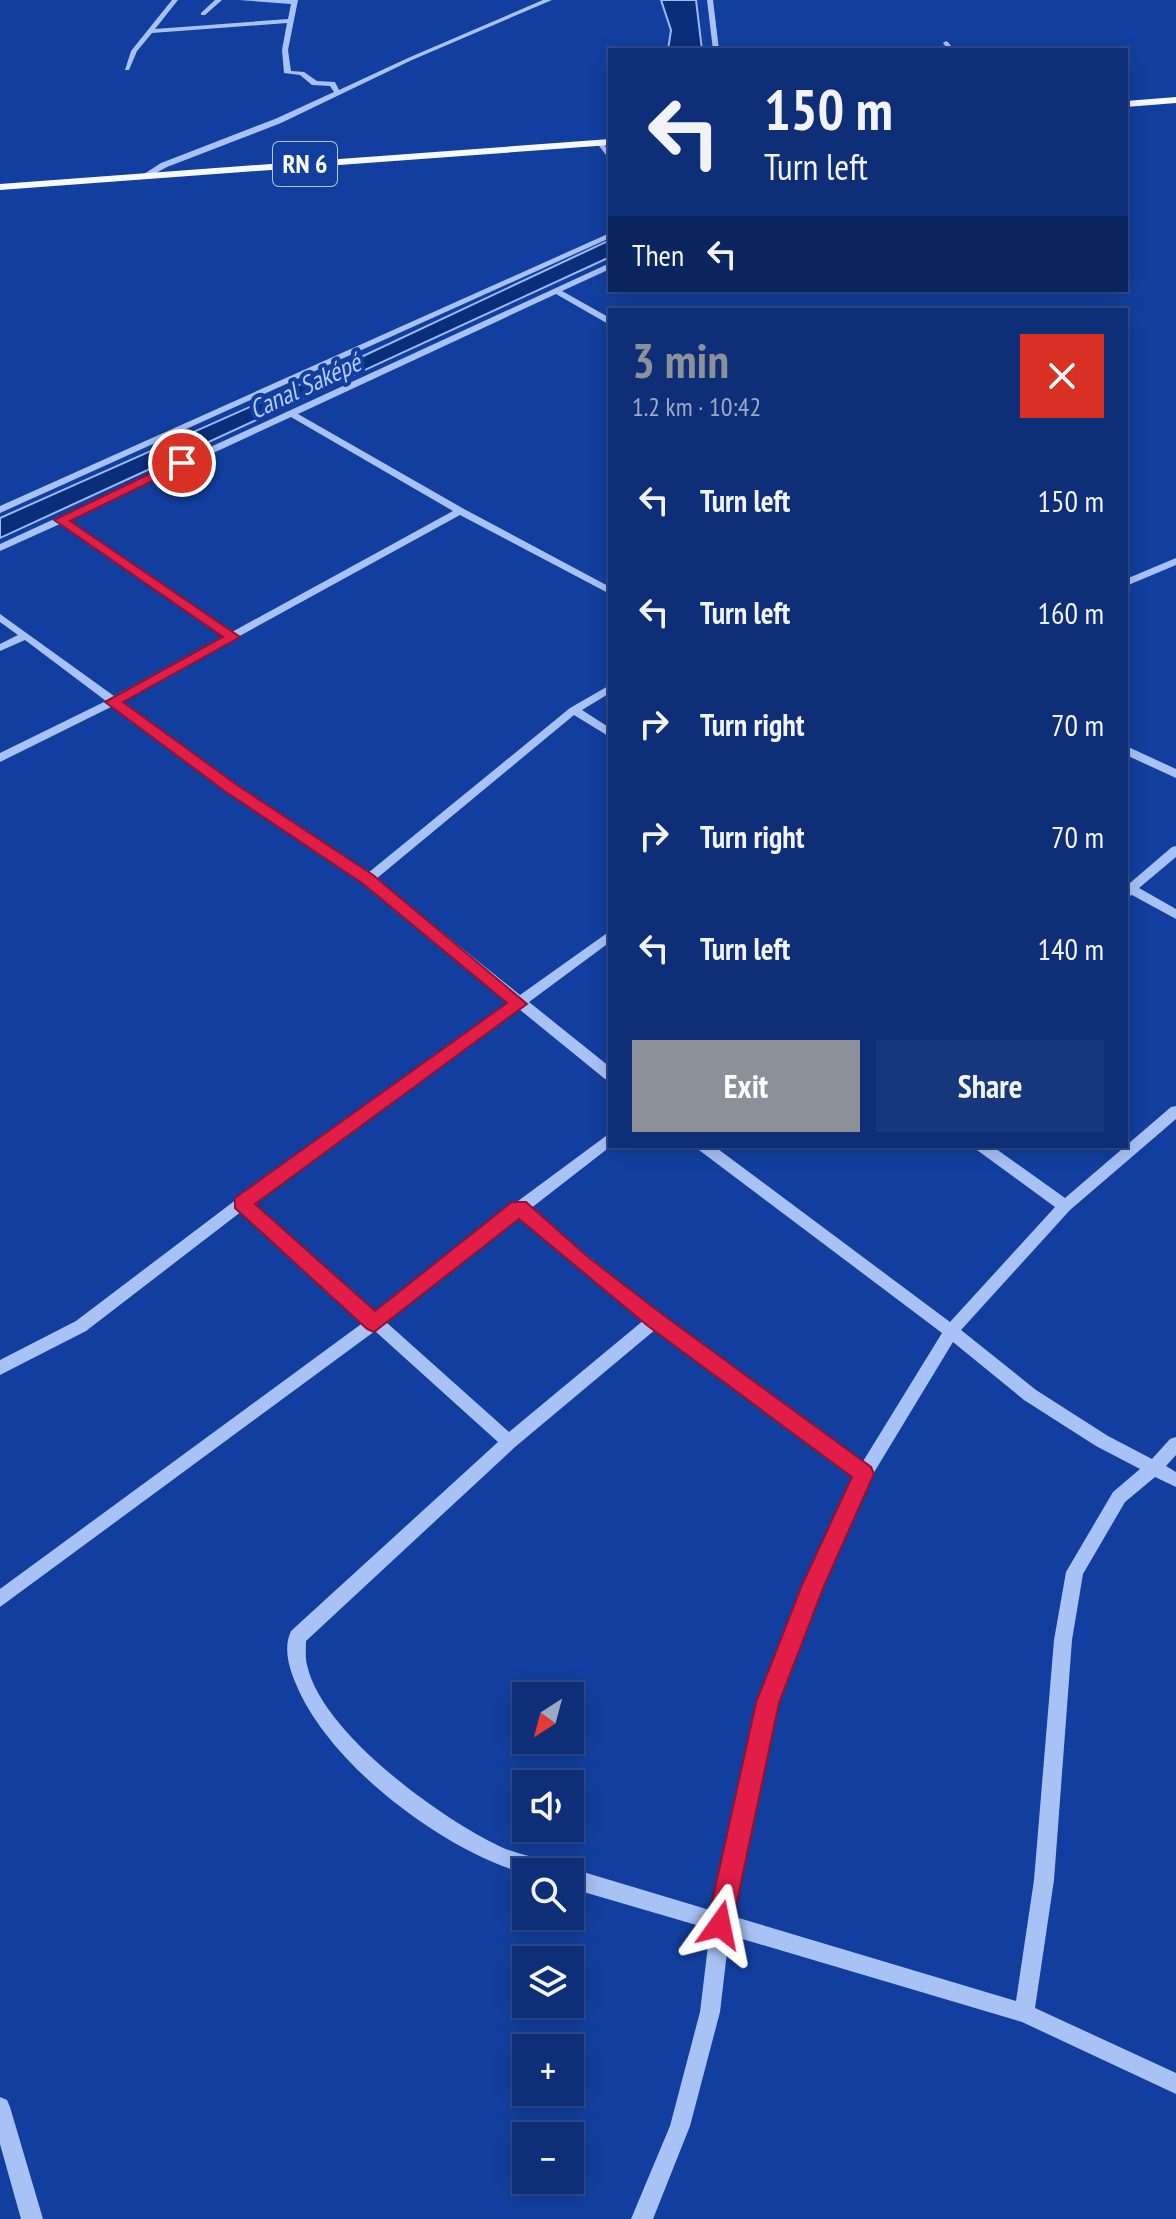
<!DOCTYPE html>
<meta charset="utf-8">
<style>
:root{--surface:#0e2f77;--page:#17377c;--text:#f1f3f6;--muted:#9ba9c6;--line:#2e4a89;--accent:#8c9099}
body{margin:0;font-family:"PT Sans Narrow",sans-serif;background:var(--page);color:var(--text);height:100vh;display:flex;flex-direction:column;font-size:30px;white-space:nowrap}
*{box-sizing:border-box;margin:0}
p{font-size:26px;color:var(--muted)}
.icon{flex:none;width:44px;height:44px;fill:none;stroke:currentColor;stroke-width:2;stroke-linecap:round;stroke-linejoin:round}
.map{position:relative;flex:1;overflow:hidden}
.sheet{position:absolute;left:608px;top:308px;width:520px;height:840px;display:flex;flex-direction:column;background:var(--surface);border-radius:0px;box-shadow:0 4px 20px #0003,0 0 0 2px var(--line)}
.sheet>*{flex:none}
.top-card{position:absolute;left:608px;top:48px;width:520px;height:244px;border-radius:0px;box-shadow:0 4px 20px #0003,0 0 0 2px var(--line);background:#0e2f77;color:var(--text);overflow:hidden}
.needle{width:52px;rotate:216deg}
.tools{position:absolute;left:512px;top:1682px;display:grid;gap:16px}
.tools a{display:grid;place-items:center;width:72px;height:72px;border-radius:0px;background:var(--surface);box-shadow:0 4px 20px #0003,0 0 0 2px var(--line);font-size:40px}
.pin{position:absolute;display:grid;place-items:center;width:68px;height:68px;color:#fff;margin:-34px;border:4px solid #fff;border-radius:50%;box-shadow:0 2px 8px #0007}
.me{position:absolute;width:88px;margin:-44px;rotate:12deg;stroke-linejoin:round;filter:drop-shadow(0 0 6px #0008)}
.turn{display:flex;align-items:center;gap:28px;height:168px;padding:0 24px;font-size:36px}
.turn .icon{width:104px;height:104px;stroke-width:2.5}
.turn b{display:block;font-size:56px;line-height:68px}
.then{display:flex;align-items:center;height:76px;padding:0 24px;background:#0003;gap:16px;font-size:30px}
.round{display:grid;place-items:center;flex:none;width:84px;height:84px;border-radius:0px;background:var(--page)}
.headline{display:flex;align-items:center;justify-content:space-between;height:136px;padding:0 24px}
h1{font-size:48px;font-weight:600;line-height:60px;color:var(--accent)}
.cta{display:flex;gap:16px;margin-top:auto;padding:16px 24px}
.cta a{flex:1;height:92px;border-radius:0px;background:var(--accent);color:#fff;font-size:32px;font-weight:600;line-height:92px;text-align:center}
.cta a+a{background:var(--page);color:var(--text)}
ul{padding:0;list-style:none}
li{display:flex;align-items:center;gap:24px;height:112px;padding:0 24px}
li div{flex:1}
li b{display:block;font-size:30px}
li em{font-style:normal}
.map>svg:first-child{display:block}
</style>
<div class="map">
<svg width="1176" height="2219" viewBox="0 0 1176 2219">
<rect width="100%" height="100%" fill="#123f9f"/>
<g fill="#0b2e7b" stroke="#9bbbf8" stroke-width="2">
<path d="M661,0H696L702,50H668L671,30Z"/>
<path d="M610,240V257L0,538V518L342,366Z"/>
</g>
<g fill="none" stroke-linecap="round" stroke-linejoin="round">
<g fill="#a9c2f5" fill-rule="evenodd">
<path d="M172,0H178L155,29L288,19L291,4L239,0H298L288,50L291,71L304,72L317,81L335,82L339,90L408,58L543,0H552L412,60L281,123L167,167L147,178H144V174L161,163L275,119L334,92L330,86L312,85L300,75L284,73L282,50L287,23L152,33L137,51L129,70H125L131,51Z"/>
<path d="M215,0H222L205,15H201V13Z"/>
<path d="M707,0H713L719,50H713Z"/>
<path d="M946,41L948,42L954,50H948L943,43Z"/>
<path d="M600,140L610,152V160L596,142Z"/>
<path d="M610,233V238L0,513V506Z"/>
<path d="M610,263V269L562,291L610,318V325L556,294L298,414L464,509L610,587V594L460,515L121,701L235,785L368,873L570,708L610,685V693L582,710L610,728V737L574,715L376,879L520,995L610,931V942L529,1002L610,1067V1080L605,1079L519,1009L252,1203L375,1313L514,1204L610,1133L611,1146L530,1209L651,1307L862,1463L942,1333L699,1150L697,1146H714L950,1322L1055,1207L977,1150L975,1146H992L1065,1198L1171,1107L1176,1106V1119L1070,1210L961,1330L1036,1390L1108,1436L1152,1459L1170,1439L1176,1437V1455L1166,1466L1176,1472V1487L1155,1477L1125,1502L1083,1574L1072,1640L1054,1880L1035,2008L1176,2073V2094L1022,2022L729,1935L720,2012L690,2126L653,2219H631L670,2126L700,2012L710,1929L570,1888V1872H563L570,1868L713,1911L758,1703L804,1585L855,1477L656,1329L515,1447L306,1641C306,1649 305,1657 307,1665C322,1733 439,1817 499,1846C518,1855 539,1857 558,1865L561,1872H526V1874C444,1851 329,1765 296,1684C289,1668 283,1648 291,1631L498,1442L375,1331L0,1607V1589L364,1322L242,1211L86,1331L0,1375V1360L76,1321L237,1199L510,1001L364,882L227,791L113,706L0,762V753L106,701L25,640L0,651V644L18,635L0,622V614L114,696L224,636L60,524L0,551V544ZM291,417L453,511L232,632L68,520ZM520,1217L644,1320L509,1432L386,1322ZM953,1342L1024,1400L1096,1446L1140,1469L1113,1492L1066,1572L1054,1640L1034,1880L1016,2001L732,1916L776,1703L821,1586L870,1479Z"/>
<path d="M1176,558V565L1126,586V579Z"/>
<path d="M1126,746L1176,769V778L1126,755Z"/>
<path d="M1176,846V857L1139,888L1176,909V919L1132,895L1126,897V882L1130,883L1172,847Z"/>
<path d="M0,2097L7,2100L10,2107L43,2219H21L0,2144Z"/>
</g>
<g fill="#f7f9ff" fill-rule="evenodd">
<path d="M1176,97V103L1126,107V101Z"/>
<path d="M610,139V145L0,190V184Z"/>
</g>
</g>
<path fill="#e11d48" stroke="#92132f" stroke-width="2" d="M178,460L189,463L70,521L240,637L123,702L237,785L373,875L527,1004L255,1204L375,1311L512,1202H526L589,1258L662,1314L871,1467L874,1474L824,1586L779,1703L732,1925L729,1934L720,1938L711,1934L707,1925L756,1703L802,1585L852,1477L648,1326L519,1219L374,1332L367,1329L235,1208V1198L507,1003L362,883L226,792L105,702L223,637L54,520Z"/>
<g text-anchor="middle" stroke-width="8" stroke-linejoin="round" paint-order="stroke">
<rect fill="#123f9f" stroke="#b8c5e2" stroke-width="2" x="273" y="142" width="64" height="44" rx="6"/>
<g font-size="26" font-weight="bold" fill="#fff">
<text x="305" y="173">RN 6</text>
</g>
<g font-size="26" font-style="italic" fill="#b6cdfb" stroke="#123f9f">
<text transform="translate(305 386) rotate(-25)" y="9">Canal Saképé</text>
</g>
</g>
</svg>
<div class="tools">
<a><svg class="needle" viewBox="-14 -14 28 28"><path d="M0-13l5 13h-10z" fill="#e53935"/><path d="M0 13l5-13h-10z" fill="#9ba9c6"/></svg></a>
<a><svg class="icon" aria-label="sound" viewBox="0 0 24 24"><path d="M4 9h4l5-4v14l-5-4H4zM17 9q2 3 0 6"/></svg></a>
<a><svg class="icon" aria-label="search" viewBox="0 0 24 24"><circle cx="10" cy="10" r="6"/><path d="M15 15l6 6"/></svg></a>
<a><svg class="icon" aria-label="layers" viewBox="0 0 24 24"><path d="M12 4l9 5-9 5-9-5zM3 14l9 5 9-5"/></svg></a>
<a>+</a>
<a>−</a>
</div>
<div class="pin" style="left:182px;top:463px;background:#d93025"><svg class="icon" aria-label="arrive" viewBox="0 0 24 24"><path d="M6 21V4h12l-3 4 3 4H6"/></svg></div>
<svg class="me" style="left:720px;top:1925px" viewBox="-20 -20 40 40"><path d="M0-17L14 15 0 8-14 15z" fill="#e11d48" stroke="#fff" stroke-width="4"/></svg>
<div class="top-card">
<div class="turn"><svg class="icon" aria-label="left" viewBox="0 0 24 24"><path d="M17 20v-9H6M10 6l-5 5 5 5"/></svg><div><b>150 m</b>Turn left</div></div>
<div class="then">Then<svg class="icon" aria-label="left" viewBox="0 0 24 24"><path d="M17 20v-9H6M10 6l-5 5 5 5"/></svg></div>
</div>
<section class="sheet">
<div class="headline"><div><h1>3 min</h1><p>1.2 km · 10:42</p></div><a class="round" style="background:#d93025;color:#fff"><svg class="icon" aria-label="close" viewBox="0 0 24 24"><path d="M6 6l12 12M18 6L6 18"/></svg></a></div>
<ul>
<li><svg class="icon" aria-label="left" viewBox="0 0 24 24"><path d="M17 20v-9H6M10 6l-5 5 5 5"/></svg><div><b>Turn left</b></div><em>150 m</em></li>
<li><svg class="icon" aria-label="left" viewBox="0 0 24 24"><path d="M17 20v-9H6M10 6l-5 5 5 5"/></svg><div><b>Turn left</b></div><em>160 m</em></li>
<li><svg class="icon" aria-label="right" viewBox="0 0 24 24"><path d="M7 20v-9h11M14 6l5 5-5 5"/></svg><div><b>Turn right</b></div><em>70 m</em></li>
<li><svg class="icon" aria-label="right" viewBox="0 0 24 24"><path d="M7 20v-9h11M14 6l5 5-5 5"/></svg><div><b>Turn right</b></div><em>70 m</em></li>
<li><svg class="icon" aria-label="left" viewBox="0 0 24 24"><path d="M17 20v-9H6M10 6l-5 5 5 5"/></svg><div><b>Turn left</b></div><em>140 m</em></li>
</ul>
<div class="cta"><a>Exit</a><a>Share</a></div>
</section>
</div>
